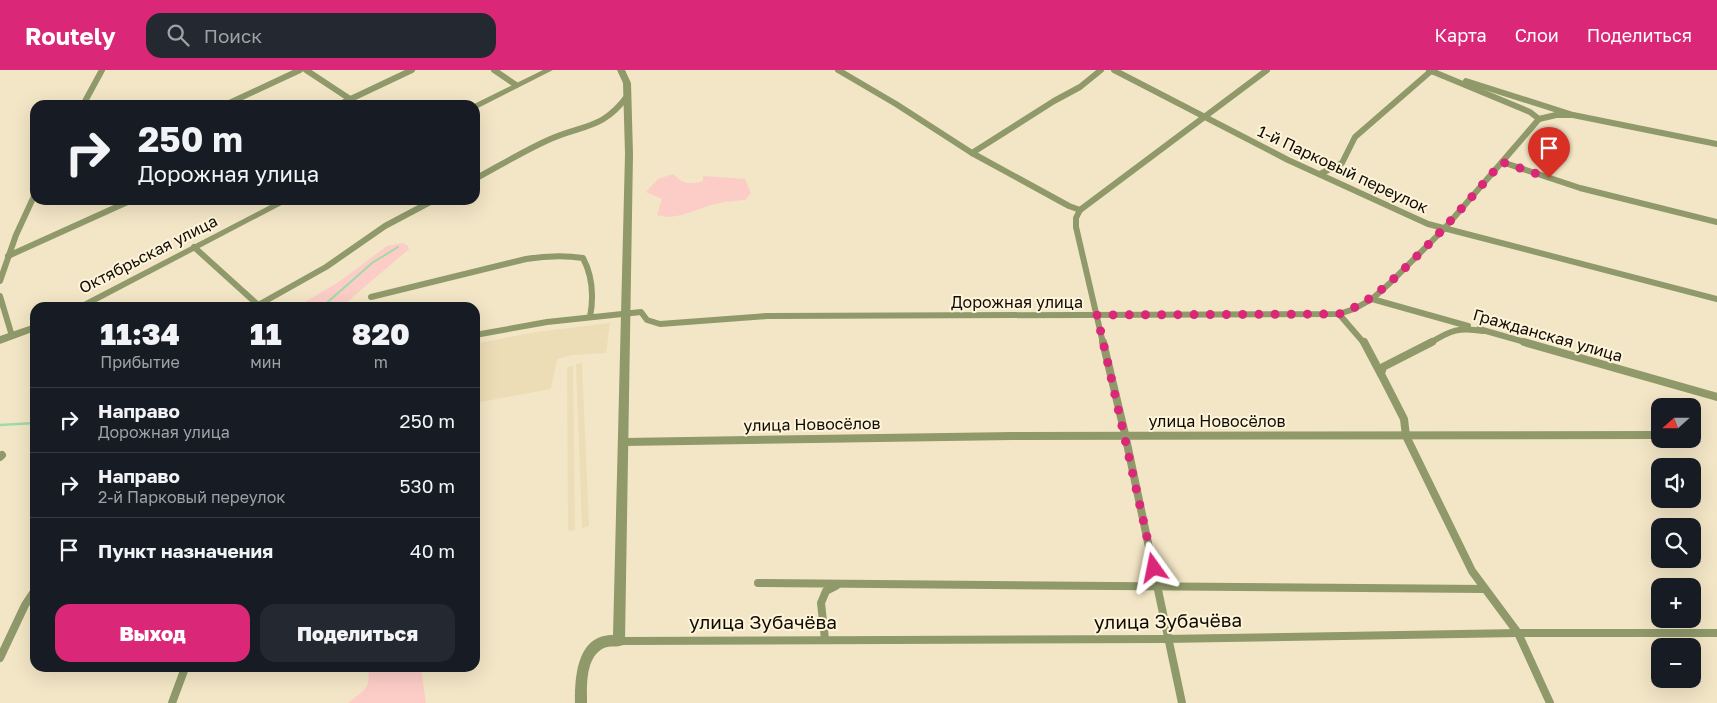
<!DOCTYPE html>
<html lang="ru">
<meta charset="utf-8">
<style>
:root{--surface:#171b24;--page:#242831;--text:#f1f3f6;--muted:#9ea1a6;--line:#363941;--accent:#db2777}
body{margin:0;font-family:"Golos Text",sans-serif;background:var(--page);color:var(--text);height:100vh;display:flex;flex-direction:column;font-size:19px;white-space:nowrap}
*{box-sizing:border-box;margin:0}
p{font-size:16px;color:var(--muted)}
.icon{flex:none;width:28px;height:28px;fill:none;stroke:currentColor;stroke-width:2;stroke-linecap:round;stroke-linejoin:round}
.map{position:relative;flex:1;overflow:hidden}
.side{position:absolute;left:30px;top:232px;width:450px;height:370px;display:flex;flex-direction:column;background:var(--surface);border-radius:15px;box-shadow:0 5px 20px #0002}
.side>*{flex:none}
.guide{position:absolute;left:30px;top:30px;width:450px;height:105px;border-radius:15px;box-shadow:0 5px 20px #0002;background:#171b24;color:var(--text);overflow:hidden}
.needle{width:32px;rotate:249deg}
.fabs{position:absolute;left:1651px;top:328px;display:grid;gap:10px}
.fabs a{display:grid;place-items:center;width:50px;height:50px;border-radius:10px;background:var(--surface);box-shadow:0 5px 20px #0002;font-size:25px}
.pin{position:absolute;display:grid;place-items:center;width:42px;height:42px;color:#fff;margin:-51px -21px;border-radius:50% 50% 50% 0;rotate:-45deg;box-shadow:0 0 5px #0007}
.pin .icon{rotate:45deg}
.me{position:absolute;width:55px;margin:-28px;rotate:348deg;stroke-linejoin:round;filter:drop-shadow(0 0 4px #0008)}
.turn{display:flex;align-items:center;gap:18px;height:105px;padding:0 25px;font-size:22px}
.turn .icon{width:65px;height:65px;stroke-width:2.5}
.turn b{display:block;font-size:35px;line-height:42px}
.eta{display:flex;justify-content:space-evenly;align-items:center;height:85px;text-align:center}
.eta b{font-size:30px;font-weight:800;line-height:35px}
.primary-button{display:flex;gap:10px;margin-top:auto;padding:10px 25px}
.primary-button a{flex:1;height:58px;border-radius:15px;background:var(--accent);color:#fff;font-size:20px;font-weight:800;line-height:58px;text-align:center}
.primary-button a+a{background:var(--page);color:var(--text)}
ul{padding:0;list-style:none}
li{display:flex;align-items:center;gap:15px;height:65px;padding:0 25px;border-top:1px solid var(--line)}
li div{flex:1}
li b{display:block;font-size:19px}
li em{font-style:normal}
header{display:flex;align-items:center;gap:30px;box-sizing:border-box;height:70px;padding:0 25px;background:var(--accent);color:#fff}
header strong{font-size:24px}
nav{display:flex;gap:28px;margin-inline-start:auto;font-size:18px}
.search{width:350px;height:45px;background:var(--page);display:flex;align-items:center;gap:12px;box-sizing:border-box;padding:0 18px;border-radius:15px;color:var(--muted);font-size:19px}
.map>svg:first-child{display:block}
</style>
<header>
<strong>Routely</strong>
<div class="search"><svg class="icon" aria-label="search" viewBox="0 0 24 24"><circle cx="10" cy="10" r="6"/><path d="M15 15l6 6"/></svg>Поиск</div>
<nav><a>Карта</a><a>Слои</a><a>Поделиться</a></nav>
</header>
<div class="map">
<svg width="1717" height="633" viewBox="0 0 1717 633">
<rect width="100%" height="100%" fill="#f3e6c6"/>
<g fill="#edddb6">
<path d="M610,253L606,283L572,285L557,289L551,319L475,333V274L536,262Z"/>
<path d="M582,293L589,456L582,458L576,294Z"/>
<path d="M573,296L575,460L568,461L567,297Z"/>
</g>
<g fill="#fbcdc6">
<path d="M673,104C683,114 689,115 703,111V106L745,109L751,123L745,130C737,131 728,131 720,133C700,136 678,152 657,145L662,129L646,122L658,109Z"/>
<path d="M403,173L408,176L409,179L341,237H297L340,211L387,176Z"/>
<path d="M368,598H421L426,633H348C363,620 371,621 368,598Z"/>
</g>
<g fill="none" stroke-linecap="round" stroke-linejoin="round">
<path stroke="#a0daa9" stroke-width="2" d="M321,238L372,193L398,177"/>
<path stroke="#a0daa9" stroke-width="2.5" d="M0,355L35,353"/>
<g stroke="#8f996a" stroke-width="6">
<path d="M306,0L350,29"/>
<path d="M494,0L516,15"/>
<path d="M838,0L896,34L972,83L1069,136L1080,140"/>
<path d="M1114,0L1288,90L1428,154L1717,229"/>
<path d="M1466,11L1573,45"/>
<path d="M83,35L102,0"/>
<path d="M225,35L300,0"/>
<path d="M338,35L412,0"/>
<path d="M1539,49L1556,45H1573L1717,74"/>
<path d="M972,83L1054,31L1080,17L1101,0"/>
<path d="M1502,92L1580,118L1717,152"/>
<path d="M1320,104L1342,93L1355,67L1431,1L1435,2"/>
<path d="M475,109C499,96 522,82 546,71C582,54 602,61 628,25"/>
<path d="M194,177L257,234"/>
<path d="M8,186L132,130"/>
<path d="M0,211L16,165L35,124"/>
<path d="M0,226L12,266"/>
<path d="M371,227L526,189C545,186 563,185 583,188C593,207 594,226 590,247"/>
<path d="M1372,229L1468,256"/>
<path d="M253,238L326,197L385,156L434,130"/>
<path d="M1339,244L1364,273"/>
<path d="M1479,259L1528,273"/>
<path d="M475,265L547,252L641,242L647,250L660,254L767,246L1339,244L1354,239L1372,229L1390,213L1444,159L1539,49L1530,42L1429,0"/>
<path d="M1103,273L1076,157V148L1080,140L1267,0"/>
<path d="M1430,273C1451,260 1459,257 1483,261"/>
</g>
<g stroke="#8f996a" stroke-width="8">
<path d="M1103,272L1125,364L1182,633"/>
<path d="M1364,272L1381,304"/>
<path d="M1432,272L1383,297L1381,304L1404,349L1406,366L1472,501L1518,563L1550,633"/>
<path d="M1524,272L1717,327"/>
<path d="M624,372L1013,366L1660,365"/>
<path d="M0,387L2,385"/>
<path d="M758,513L1484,519"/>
<path d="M825,569L821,533L826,521L836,516"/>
<path d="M619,571L1164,569L1518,563H1717"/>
<path d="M0,588L25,535L35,520"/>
<path d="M172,633L185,598"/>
</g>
<g fill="#8f996a" fill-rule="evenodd">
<path d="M543,0H553L478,38H475V35H472Z"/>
<path d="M617,0H625L631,13L633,84L625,571L623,575C617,578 610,575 604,578C585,587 587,616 587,633H575C575,606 577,565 613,565L625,84L623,13Z"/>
<path d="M280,130H291L85,238H72Z"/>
<path d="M35,254V261L0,274V266Z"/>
</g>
</g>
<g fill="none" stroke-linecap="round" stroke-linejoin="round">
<path stroke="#db2777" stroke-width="9" stroke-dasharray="0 16.2" d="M1154,498L1097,245L1339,244C1373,232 1395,208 1420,183C1449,154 1475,123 1502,92L1549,108"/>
</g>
<g text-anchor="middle" stroke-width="4" stroke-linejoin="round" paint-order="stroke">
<g font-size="16" fill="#100c03" stroke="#fef4da">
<text transform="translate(1343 99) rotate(25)" y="6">1-й Парковый переулок</text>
<text transform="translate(148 184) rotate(-27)" y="6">Октябрьская улица</text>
<text x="1017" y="238">Дорожная улица</text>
<text transform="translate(1548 265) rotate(16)" y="6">Гражданская улица</text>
<text x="1217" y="357">улица Новосёлов</text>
<text transform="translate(812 354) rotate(-1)" y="6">улица Новосёлов</text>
</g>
<g font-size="19" fill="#100c03" stroke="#fef4da">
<text transform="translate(1168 551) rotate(-1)" y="7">улица Зубачёва</text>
<text x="763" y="559">улица Зубачёва</text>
</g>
</g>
</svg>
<div class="fabs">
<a><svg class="needle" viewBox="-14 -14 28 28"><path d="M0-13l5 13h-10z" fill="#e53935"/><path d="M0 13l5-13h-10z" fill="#9ea1a6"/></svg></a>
<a><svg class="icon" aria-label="sound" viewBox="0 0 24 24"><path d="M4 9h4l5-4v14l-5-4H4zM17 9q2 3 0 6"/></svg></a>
<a><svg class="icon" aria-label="search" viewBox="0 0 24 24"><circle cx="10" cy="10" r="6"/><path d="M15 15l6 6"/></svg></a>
<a>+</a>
<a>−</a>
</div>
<div class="pin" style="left:1549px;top:108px;background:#d93025"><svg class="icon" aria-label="arrive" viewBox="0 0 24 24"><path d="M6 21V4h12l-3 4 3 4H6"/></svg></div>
<svg class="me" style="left:1154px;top:498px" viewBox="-20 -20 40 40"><path d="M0-17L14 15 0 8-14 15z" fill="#db2777" stroke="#fff" stroke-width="4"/></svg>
<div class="guide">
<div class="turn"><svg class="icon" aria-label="right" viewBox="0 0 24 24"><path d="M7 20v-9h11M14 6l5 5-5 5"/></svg><div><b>250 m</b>Дорожная улица</div></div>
</div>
<section class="side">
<div class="eta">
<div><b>11:34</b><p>Прибытие</p></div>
<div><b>11</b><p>мин</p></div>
<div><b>820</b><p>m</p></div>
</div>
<ul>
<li><svg class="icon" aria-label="right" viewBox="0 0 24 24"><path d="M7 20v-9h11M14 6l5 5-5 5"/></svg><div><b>Направо</b><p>Дорожная улица</p></div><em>250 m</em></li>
<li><svg class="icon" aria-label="right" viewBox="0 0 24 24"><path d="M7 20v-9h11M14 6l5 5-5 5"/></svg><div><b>Направо</b><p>2-й Парковый переулок</p></div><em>530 m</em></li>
<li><svg class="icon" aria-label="arrive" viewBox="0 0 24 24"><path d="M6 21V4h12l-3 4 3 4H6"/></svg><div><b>Пункт назначения</b></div><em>40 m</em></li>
</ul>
<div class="primary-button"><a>Выход</a><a>Поделиться</a></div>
</section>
</div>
